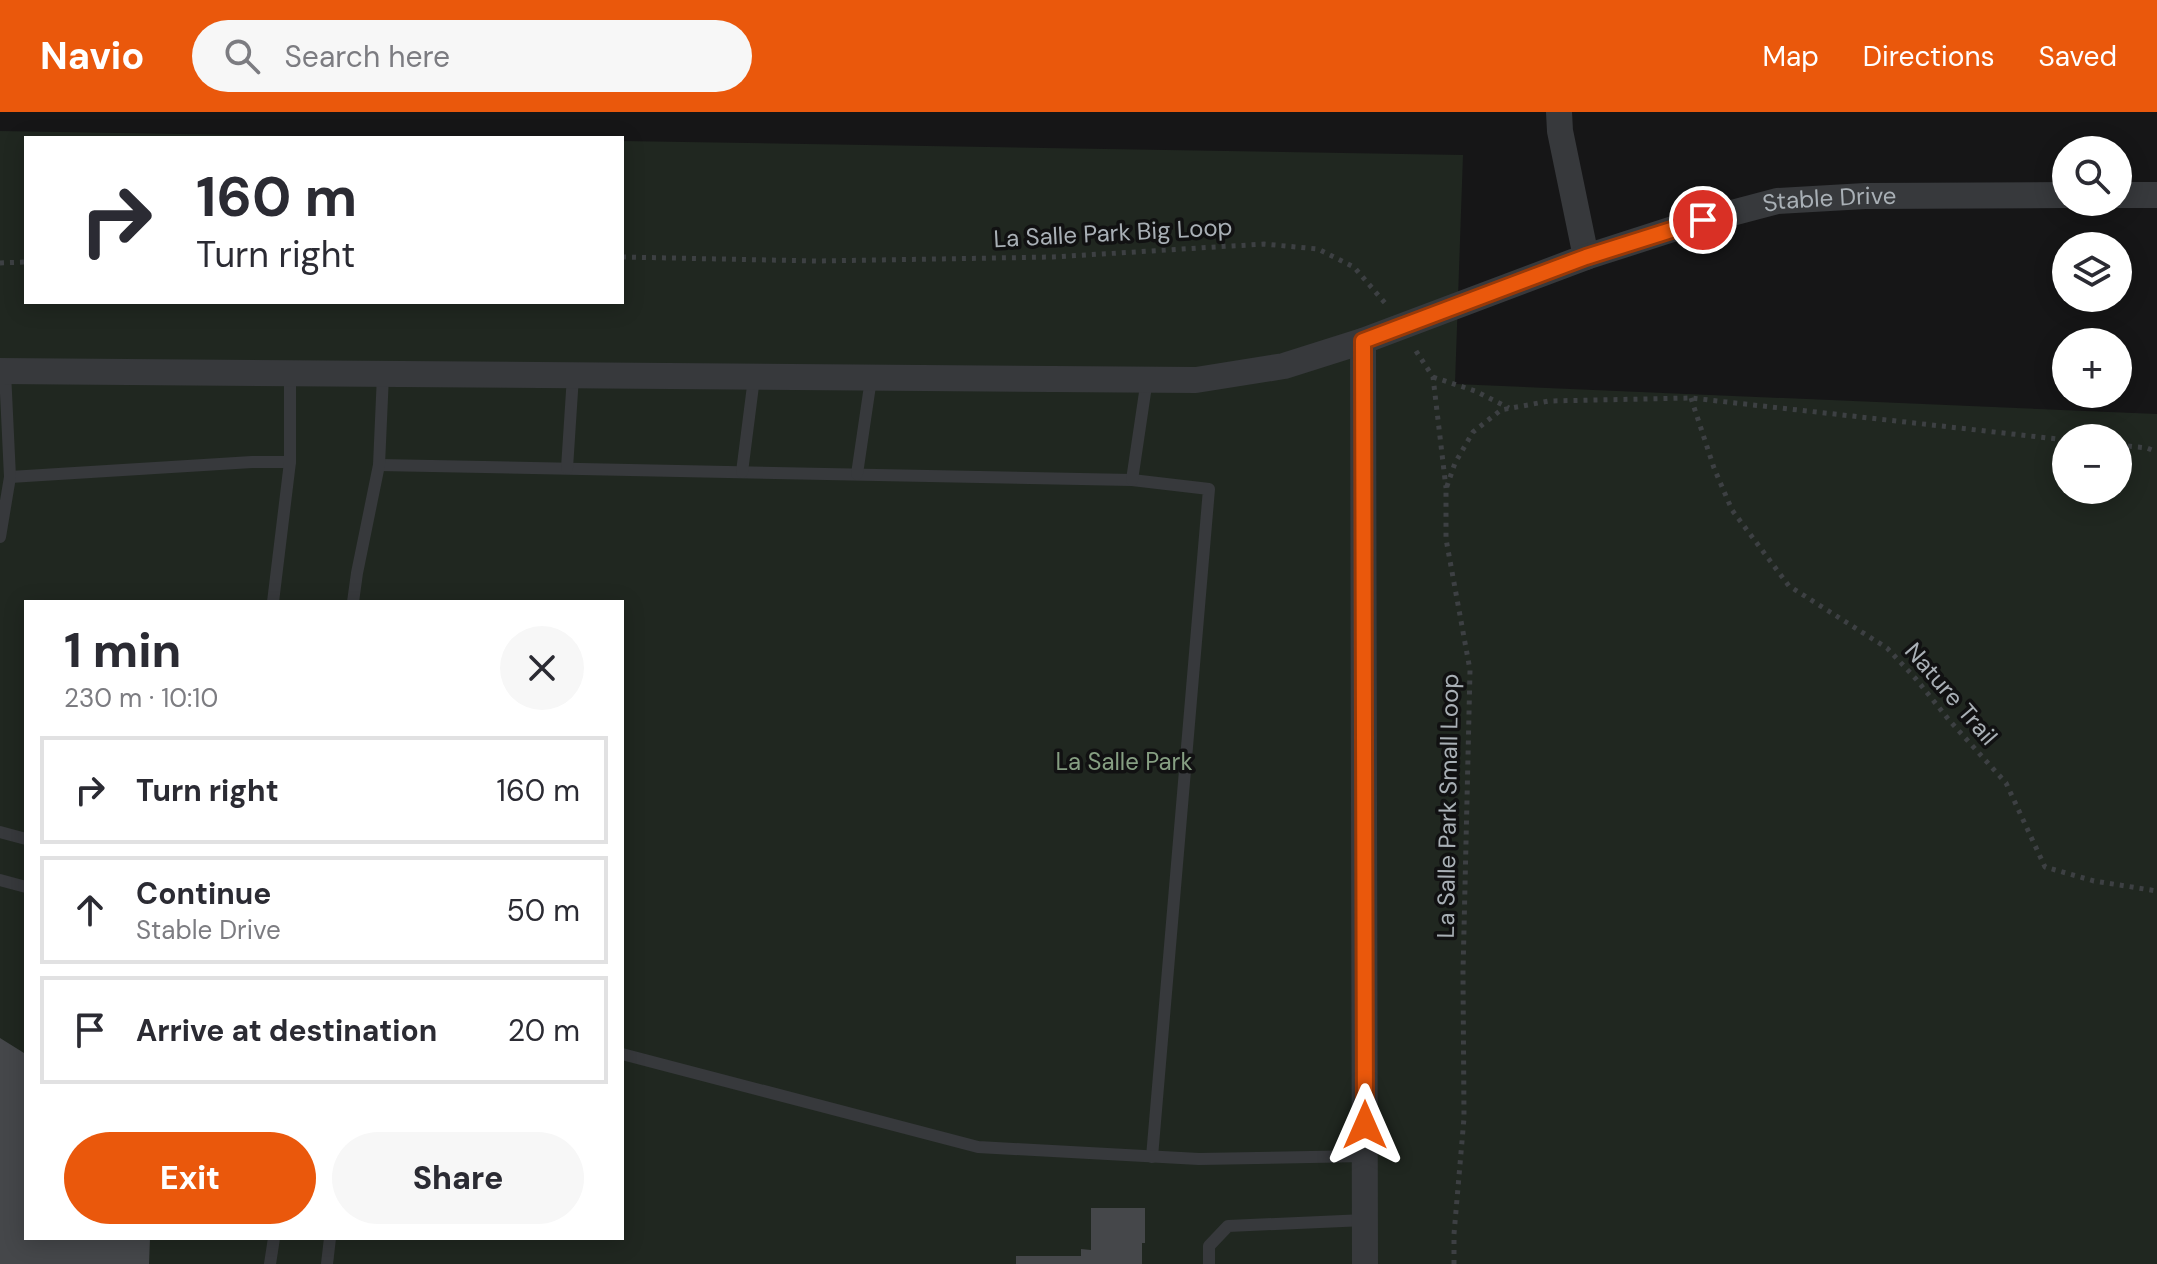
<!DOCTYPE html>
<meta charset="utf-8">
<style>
:root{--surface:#fff;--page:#f7f7f7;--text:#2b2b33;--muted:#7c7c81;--line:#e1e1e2;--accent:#ea580c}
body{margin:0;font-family:"DM Sans",sans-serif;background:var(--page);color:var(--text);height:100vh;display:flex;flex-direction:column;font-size:30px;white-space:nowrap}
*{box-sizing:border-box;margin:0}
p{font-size:26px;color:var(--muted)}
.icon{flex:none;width:44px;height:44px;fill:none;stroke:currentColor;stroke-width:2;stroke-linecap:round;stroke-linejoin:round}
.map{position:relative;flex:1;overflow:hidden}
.panel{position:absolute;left:24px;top:488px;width:600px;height:640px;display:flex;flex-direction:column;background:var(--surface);border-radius:0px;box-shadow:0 4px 20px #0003}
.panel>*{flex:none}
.hud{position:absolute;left:24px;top:24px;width:600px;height:168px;border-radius:0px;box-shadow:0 4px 20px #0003;background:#fff;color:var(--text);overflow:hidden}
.fabs{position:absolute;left:2052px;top:24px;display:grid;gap:16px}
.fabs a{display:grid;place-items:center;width:80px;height:80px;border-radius:50%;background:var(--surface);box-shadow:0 4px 20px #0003;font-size:40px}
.pin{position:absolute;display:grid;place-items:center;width:68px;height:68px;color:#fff;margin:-34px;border:4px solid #fff;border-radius:50%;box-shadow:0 2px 8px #0007}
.me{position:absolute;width:88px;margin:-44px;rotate:0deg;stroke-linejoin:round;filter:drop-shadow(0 0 6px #0008)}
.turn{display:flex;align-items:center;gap:28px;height:168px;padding:0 40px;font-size:36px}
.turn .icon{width:104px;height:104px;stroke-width:2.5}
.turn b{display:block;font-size:56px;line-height:68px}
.round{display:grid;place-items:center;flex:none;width:84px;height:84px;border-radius:42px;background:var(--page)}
.overview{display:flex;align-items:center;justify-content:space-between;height:136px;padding:0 40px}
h1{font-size:48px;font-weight:800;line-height:60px}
.button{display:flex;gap:16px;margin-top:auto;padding:16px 40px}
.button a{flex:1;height:92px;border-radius:48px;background:var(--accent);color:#fff;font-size:32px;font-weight:800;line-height:92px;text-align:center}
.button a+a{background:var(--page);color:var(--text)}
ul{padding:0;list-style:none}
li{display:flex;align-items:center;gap:24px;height:108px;margin:0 16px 12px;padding:0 24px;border:4px solid var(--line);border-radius:0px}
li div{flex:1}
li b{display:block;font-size:30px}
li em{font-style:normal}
header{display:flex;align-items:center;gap:48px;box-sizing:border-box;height:112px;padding:0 40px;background:var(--accent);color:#fff}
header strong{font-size:38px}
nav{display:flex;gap:44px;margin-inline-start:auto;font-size:28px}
.search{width:560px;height:72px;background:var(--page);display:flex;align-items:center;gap:20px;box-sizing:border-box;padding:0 28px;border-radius:44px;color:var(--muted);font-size:30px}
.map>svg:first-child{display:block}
</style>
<header>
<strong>Navio</strong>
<div class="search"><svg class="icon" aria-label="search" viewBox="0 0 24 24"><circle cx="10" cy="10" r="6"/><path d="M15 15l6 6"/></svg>Search here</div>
<nav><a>Map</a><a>Directions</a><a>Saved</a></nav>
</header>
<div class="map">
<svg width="2157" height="1152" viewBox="0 0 2157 1152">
<rect width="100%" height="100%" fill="#161617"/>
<path fill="#202720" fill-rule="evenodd" d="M0,19L430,26H26V190H622V29L1463,43L1455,272L2157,302V1152H0ZM2066,326H2118V378H2066ZM26,490H622V1126H26Z"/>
<g fill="#45474a">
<path d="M0,926L24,941L26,939V1126H150L149,1152H0Z"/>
<path d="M1091,1096H1145V1131H1142V1152H1016V1144H1081V1137L1091,1138Z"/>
</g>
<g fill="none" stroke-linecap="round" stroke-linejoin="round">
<g stroke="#3d4043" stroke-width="5" stroke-dasharray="4 6" stroke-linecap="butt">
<path d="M622,145L818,149L1053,145L1264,132L1318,137L1354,155L1385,191"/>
<path d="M0,151L26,150"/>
<path d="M1416,239L1433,265L1446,376"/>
<path d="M1433,265L1475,279L1509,296"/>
<path d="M1691,286L1714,356L1732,398L1789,474L1887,536L1916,567L1949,608L2006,671L2045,755L2094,769L2157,779"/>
<path d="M2118,333L2147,336L2157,340"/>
<path d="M1454,1152V1122L1464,1006L1463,860L1470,558L1446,427V377L1455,351L1473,320L1501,298L1549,289L1691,286L2066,328"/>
</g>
<g stroke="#37393c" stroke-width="12">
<path d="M379,353L1132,368L1209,377L1152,1045"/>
<path d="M567,356L573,264"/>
<path d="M742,360L754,266"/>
<path d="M857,362L871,267"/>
<path d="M10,365L252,350H290"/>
<path d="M1132,368L1147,267"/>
<path d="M0,425L10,365L5,260"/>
<path d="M273,490L290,350V262"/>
<path d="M353,490L357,461L379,353L383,263"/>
<path d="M0,720L26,727"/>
<path d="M0,768L26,775"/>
<path d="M622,942L978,1035L1199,1047L1365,1044"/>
<path d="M270,1152L274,1126"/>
<path d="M327,1152L330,1126"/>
<path d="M1209,1152V1134L1228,1114L1365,1108"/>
</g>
<g stroke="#37393c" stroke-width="26">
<path d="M1559,0L1560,19L1586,145"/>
<path d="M2118,83H2157"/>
<path d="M1363,229L1365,1152"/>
<path id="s1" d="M0,259L1196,268L1284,254L1363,229L1586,145L1679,115L1777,89L1865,84L2066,83"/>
</g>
</g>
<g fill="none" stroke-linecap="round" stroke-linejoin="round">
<defs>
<path id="route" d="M1365,1013L1363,229L1586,145L1703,108"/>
</defs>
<use href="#route" stroke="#983908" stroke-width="20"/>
<use href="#route" stroke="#ea580c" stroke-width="14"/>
</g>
<g text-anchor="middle" stroke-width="7" stroke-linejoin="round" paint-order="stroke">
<g font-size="24" fill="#a9b0b6" stroke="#111112">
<text dy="8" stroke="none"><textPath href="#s1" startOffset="1858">Stable Drive</textPath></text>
<text transform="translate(1113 121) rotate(-3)" y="8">La Salle Park Big Loop</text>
<text transform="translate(1951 582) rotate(49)" y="8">Nature Trail</text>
<text transform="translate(1448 694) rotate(-89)" y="8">La Salle Park Small Loop</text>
</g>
<g font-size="24" fill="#869f82" stroke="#111112">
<text x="1124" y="658">La Salle Park</text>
</g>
</g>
</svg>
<div class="fabs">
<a><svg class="icon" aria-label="search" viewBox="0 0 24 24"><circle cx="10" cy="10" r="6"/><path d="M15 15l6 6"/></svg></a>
<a><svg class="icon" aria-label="layers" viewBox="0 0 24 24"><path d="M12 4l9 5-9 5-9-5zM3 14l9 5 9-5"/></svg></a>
<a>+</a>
<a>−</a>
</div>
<div class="pin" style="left:1703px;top:108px;background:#d93025"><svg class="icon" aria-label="arrive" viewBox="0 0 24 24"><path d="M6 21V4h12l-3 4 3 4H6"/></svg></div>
<svg class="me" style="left:1365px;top:1013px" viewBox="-20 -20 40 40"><path d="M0-17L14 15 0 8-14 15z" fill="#ea580c" stroke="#fff" stroke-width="4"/></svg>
<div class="hud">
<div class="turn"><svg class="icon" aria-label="right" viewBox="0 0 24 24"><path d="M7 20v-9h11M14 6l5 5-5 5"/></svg><div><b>160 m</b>Turn right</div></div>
</div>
<section class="panel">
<div class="overview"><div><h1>1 min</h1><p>230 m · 10:10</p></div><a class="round"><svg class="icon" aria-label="close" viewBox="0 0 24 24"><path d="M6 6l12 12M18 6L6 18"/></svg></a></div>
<ul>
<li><svg class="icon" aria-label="right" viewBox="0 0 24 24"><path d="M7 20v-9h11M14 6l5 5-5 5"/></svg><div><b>Turn right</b></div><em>160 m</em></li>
<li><svg class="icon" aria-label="ahead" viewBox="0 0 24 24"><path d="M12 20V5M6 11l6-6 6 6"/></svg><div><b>Continue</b><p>Stable Drive</p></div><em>50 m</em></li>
<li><svg class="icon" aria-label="arrive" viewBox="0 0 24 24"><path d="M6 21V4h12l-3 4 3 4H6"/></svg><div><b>Arrive at destination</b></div><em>20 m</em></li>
</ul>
<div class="button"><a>Exit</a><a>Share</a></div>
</section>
</div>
